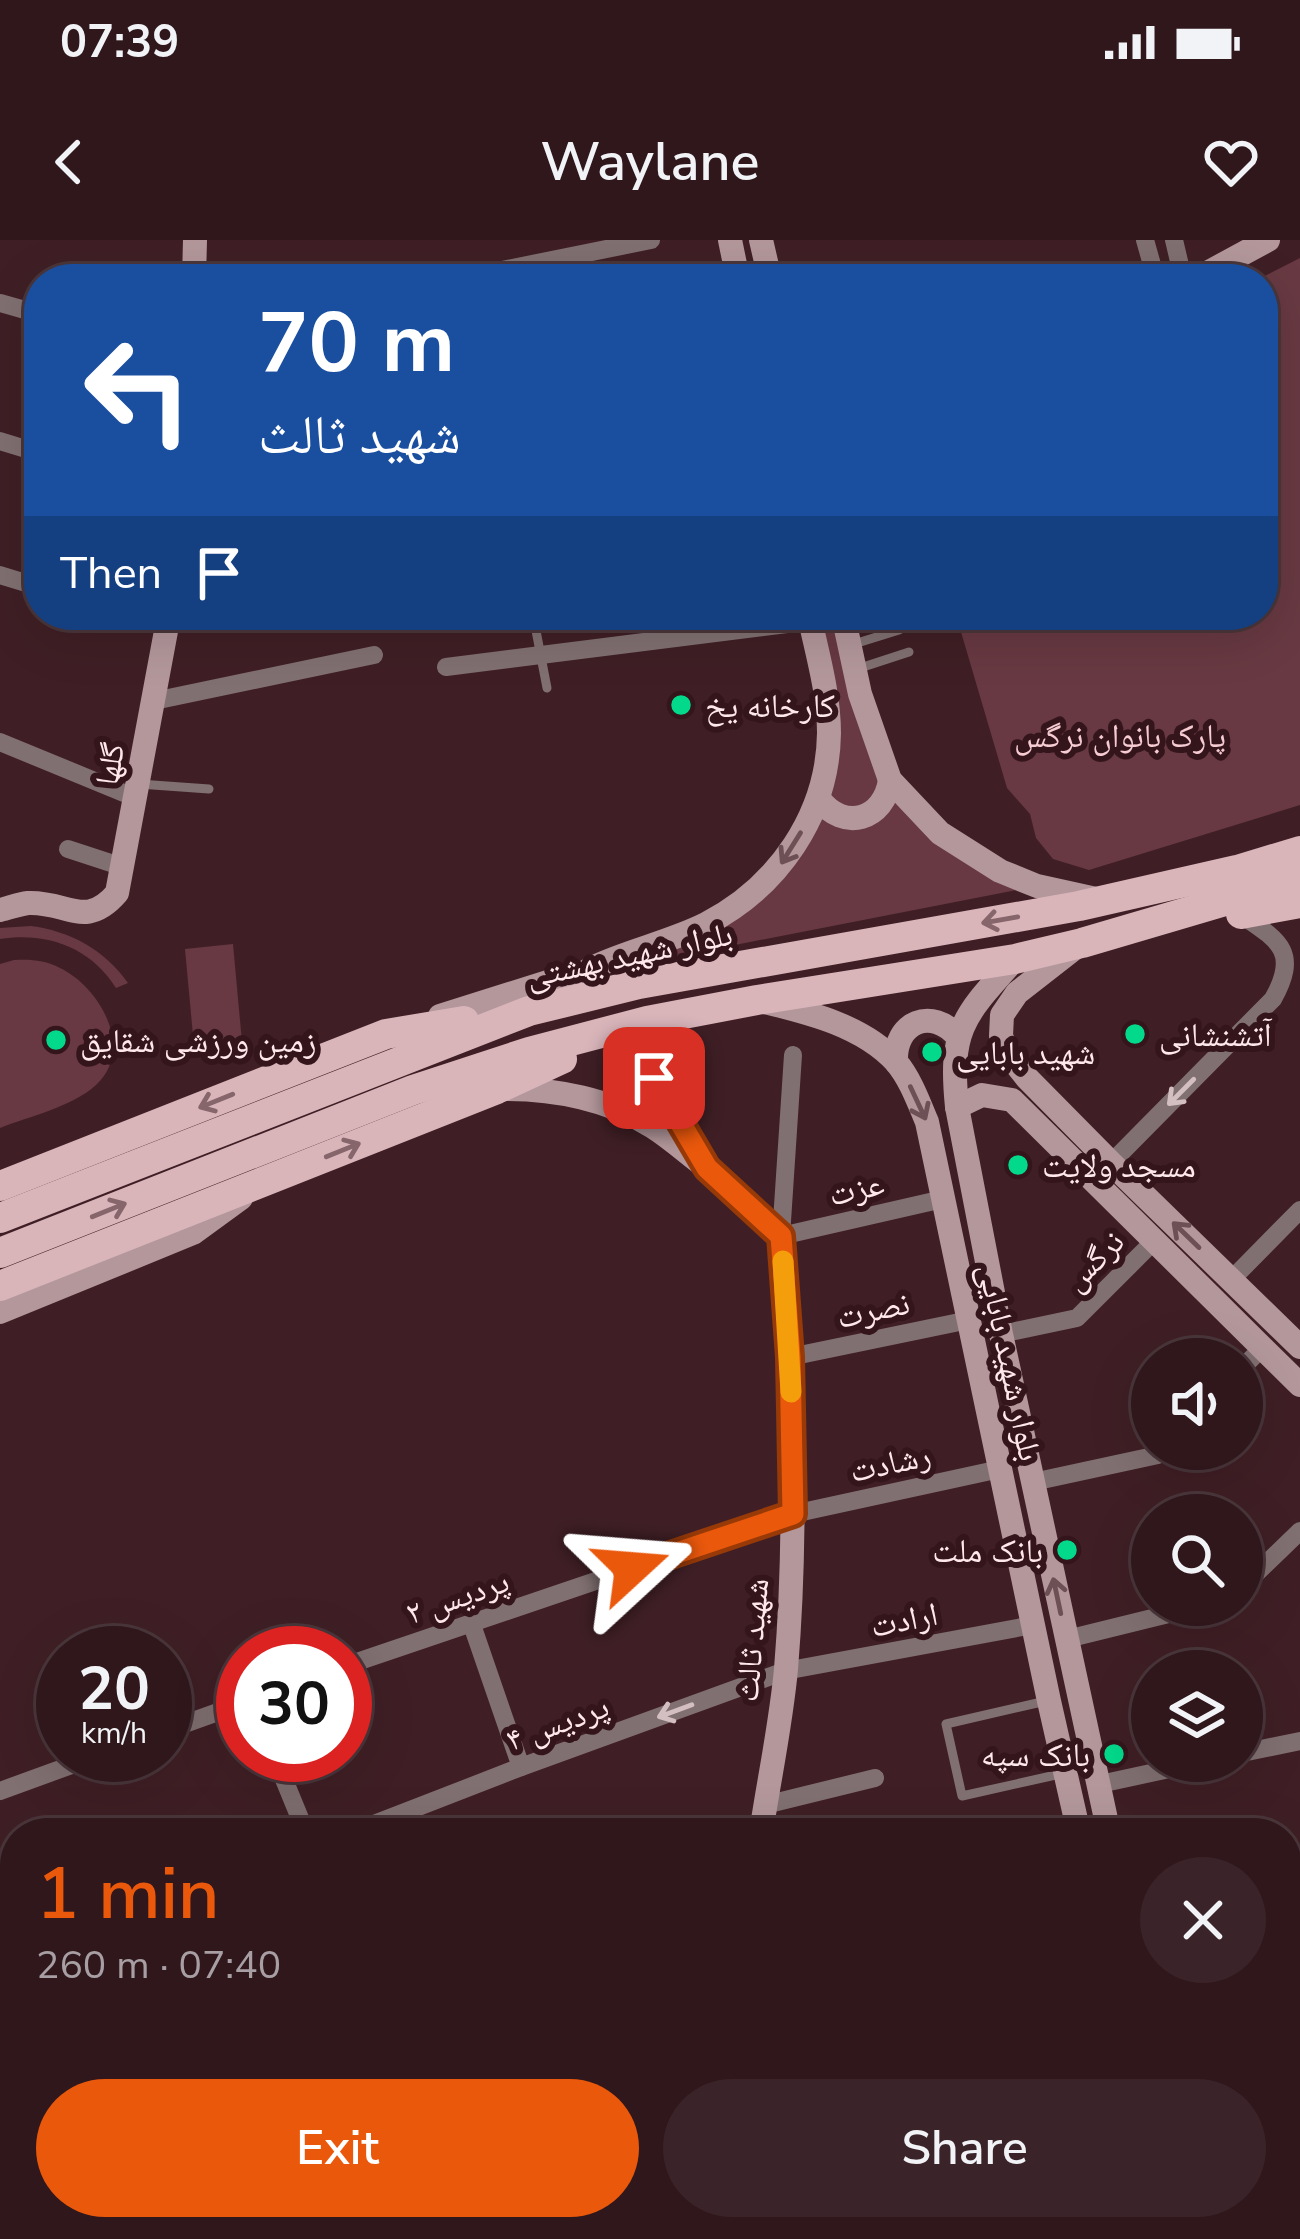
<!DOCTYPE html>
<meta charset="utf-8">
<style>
:root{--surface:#2f171c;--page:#3b2429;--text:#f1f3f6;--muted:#a79fa3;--line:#4a363b;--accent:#ea580c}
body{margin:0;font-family:"Nunito Sans","Noto Naskh Arabic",sans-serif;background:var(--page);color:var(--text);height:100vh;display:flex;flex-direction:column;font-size:45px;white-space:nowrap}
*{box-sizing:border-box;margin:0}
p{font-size:39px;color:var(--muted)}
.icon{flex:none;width:66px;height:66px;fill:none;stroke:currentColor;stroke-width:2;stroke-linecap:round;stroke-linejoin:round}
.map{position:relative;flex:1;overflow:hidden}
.sheet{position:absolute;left:0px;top:1578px;width:1302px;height:423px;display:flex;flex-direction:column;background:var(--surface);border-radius:48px 48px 0 0;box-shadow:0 12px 48px #0002,0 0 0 3px var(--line)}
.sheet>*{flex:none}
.banner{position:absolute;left:24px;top:24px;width:1254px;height:366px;border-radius:48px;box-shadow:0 12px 48px #0002,0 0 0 3px var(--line);background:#1a4fa0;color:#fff;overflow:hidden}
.controls{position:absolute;left:1131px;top:1098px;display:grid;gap:24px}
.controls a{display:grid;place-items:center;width:132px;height:132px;border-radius:50%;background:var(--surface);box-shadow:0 12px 48px #0002,0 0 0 3px var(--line);font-size:60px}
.speed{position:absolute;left:36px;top:1386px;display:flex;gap:24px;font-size:60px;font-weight:700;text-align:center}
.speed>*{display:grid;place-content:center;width:156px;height:156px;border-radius:50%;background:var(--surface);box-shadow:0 12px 48px #0002,0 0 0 3px var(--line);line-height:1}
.speed small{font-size:30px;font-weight:400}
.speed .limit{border:18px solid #d22;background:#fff;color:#111}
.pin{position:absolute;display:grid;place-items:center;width:102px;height:102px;color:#fff;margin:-51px;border-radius:24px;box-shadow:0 6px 18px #0006}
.me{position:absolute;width:132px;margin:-66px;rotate:71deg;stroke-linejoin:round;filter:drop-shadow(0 0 9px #0008)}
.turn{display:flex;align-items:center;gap:42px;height:252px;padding:0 36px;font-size:54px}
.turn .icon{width:156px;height:156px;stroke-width:2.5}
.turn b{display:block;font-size:84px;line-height:102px}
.then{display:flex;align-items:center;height:114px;padding:0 36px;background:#0003;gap:24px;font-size:45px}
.round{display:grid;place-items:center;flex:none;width:126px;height:126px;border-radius:63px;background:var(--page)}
.overview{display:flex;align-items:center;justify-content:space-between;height:204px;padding:0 36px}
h1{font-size:72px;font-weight:600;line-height:90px;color:var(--accent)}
.primary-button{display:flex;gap:24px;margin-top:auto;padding:24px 36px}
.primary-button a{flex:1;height:138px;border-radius:72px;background:var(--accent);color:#fff;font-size:48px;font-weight:600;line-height:138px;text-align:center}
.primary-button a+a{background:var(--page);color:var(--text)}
.status{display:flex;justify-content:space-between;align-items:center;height:84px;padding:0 60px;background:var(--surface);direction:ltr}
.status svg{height:33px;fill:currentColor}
header{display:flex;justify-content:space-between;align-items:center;height:156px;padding:0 36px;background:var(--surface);font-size:54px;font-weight:600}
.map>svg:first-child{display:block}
</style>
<div class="status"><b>07:39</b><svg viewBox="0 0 49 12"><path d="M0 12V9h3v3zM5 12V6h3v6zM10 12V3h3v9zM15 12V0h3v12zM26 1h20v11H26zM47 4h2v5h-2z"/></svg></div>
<header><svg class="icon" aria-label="back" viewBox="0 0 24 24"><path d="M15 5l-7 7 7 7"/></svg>Waylane<svg class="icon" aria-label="heart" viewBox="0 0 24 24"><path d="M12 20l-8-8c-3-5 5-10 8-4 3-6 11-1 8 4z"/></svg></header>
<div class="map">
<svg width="1300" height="1999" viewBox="0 0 1300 1999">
<rect width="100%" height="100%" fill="#3f1f25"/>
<g fill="#683942">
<path d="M1300,18V565L1089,630L1053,619L1036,598L1030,574L1007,548L956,375H1263V39H1259Z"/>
<path d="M809,375H843L890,540L940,593L1037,646L643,723L592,728L652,706L781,625L829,494Z"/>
<path d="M31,686C70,691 105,710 128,743L116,748C90,707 47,692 0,699V688Z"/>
<path d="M233,704L242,802L194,806L185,709Z"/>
<path d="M14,720C30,719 45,720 60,728C100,747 135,809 96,845C72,867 30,876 0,888V724Z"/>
</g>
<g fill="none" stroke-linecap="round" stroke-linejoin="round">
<g stroke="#817072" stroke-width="9">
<path d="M533,375L547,448"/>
<path d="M854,404L899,390L905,375"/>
<path d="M860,428L909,412"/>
<path d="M139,544L209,549"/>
<path d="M1046,1461L946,1484L962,1556L1065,1533"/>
</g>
<g stroke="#817072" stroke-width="18">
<path d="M1145,0L1156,39"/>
<path d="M1174,0L1182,34"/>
<path d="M458,39L651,0"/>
<path d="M1141,39L1180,27"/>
<path d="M0,63L39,74"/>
<path d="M0,201L39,213"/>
<path d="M0,335L39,347"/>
<path d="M126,375L167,388"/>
<path d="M446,427L811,381"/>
<path d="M154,461L374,415"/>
<path d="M0,502L136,558"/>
<path d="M68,609L123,627"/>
<path d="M793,815L781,996L943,959"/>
<path d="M1111,923L1273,759C1300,711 1278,700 1240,674"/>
<path d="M1232,1039L1300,970"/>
<path d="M1001,1094L1077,1078L1154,1001"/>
<path d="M790,1117L969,1080"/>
<path d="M1242,1128L1262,1108"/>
<path d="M1033,1242L1158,1215L1164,1209"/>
<path d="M1242,1347L1300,1291"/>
<path d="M471,1382L521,1527"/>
<path d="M1067,1399L1205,1365"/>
<path d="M345,1426L793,1274L1000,1229"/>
<path d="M165,1491L243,1463"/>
<path d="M1242,1513L1300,1501"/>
<path d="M274,1515L306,1593"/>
<path d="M1100,1544L1206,1521"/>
<path d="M0,1551L99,1515"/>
<path d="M765,1565L875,1538"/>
<path d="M351,1593L521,1527L785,1431L1033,1385"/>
<path d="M1287,1634L1300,1631"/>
<path d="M0,1729L15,1724"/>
<path d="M1287,1771L1300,1768"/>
<path d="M0,1888L15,1882"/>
<path d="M1287,1925L1300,1922"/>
<path d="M214,1986L219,1999"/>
<path d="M161,1999L195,1986"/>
<path d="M581,1999L615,1986"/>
</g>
<g stroke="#b3979b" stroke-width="24">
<path d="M730,0L738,39"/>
<path d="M761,0L770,39"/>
<path d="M194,39L195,0"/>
<path d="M1196,39L1268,0"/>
<path d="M843,375L860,454L890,540L940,593L1000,631L1037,646L1096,659"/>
<path d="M819,559C844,592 884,580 890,540"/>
<path d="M0,670C9,668 19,664 28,663C67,661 85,690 117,653L169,375"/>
<path d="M1076,707L1017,753L1002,775L1001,796L1008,814L1027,838L1111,923L1300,1107"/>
<path d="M1015,719C964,776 949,788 957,867L1001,1094L1109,1593"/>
<path d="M765,762C810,773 863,786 896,822C910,838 919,863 927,882L1049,1461L1079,1593"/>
<path d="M541,763C558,751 576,736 594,727C630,710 670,702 706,684C778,647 828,575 829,493C829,453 817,413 809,375"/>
<path d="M440,776L567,736"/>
<path d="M896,822C894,782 932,766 958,797"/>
<path d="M505,849C555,849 610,859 653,887C672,899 689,915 707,928C692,903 648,845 653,818C655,802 667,788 676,776"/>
<path d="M957,867L982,855L1012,860L1300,1145"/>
<path d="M707,928L781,996C792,1140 798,1284 786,1429C781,1484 769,1539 761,1593"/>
<path d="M0,1072L193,993L241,958"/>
<path d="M1161,1986L1164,1999"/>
<path d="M1187,1986L1190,1999"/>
<path d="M657,1999L661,1986"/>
</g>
<g stroke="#d9b5ba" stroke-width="30">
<path d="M1241,674L1300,663"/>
<path d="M0,946L386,794L464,781"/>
<path d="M0,978L529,771L639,744L1079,666L1237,630L1300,611"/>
<path d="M0,1013L413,850L529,812L647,781L757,760L1015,719L1082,703L1300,639"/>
<path d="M0,1046L497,849L562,819"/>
</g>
</g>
<defs><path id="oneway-shaft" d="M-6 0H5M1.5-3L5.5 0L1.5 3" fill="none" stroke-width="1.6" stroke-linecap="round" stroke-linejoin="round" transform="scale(3)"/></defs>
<g stroke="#6d5055">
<use href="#oneway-shaft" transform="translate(791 608) rotate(122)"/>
<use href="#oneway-shaft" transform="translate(918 863) rotate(65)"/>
<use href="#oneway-shaft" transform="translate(1186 995) rotate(-136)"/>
<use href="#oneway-shaft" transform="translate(1057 1356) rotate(-102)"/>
</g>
<g stroke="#86656b">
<use href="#oneway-shaft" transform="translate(1000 680) rotate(170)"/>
<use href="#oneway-shaft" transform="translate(216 861) rotate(158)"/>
<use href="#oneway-shaft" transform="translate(343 910) rotate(-22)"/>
<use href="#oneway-shaft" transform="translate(109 970) rotate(-22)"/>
</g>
<g stroke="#d3bec1">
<use href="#oneway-shaft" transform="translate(1181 852) rotate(135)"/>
<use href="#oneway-shaft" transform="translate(675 1471) rotate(160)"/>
</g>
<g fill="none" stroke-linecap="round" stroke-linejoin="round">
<defs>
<path id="route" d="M632,1328L793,1274L790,1117L781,996L707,928L654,838"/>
</defs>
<use href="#route" stroke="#983908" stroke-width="30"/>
<use href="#route" stroke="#ea580c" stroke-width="21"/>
<path stroke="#f59e0b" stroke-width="21" d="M783,1021L791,1152"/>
</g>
<g fill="#02d98b" stroke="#34151c" stroke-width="4.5">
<circle cx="681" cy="465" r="12"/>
<circle cx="1135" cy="794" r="12"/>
<circle cx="56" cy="800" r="12"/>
<circle cx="932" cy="812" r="12"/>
<circle cx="1018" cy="925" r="12"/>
<circle cx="1067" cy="1310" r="12"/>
<circle cx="1114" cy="1514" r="12"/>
</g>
<g text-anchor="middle" stroke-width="12" stroke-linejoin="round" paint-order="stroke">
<g font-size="33" fill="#ffe8eb" stroke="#34151c" text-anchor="start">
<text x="705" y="477">کارخانه یخ</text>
<text x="1159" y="806">آتشنشانی</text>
<text x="80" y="812">زمین ورزشی شقایق</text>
<text x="956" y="824">شهید بابایی</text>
<text x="1042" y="937">مسجد ولایت</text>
<text x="1043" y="1322" text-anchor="end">بانک ملت</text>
<text x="1090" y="1526" text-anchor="end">بانک سپه</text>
</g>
<g font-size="33" fill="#f6ccd2" stroke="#34151c">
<text x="1120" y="507">پارک بانوان نرگس</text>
</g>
<g font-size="33" fill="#ffe8eb" stroke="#34151c">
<text transform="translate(109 524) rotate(-80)" y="12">گلها</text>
<text transform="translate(629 714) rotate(-12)" y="12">بلوار شهید بهشتی</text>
<text transform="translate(856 948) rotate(-13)" y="12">عزت</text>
<text transform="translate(1093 1020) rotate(-45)" y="12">نرگس</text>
<text transform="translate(873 1069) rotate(-12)" y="12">نصرت</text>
<text transform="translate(1011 1122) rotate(78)" y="12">بلوار شهید بابایی</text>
<text transform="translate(890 1222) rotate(-12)" y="12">رشادت</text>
<text transform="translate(457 1356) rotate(-19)" y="12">پردیس ۲</text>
<text transform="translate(904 1379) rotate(-11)" y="12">ارادت</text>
<text transform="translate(751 1400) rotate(-85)" y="12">شهید ثالث</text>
<text transform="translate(557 1482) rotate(-20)" y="12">پردیس ۴</text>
</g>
</g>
</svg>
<div class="controls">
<a><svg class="icon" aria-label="sound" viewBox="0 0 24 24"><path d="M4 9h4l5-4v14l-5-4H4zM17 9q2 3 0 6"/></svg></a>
<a><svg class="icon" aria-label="search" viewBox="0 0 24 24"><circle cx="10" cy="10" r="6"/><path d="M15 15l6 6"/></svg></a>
<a><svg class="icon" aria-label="layers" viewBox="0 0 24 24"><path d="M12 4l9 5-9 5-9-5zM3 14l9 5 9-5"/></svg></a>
</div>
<div class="speed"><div>20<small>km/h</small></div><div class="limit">30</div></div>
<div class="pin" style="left:654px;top:838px;background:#d93025"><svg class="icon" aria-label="arrive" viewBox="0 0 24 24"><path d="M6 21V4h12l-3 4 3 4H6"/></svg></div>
<svg class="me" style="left:632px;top:1328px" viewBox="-20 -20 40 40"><path d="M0-17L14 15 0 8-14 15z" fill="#ea580c" stroke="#fff" stroke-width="4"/></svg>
<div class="banner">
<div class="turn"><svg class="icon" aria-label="left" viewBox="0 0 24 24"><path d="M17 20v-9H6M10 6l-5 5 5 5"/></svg><div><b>70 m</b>شهید ثالث</div></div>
<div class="then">Then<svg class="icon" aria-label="arrive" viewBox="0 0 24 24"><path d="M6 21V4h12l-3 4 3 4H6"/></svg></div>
</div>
<section class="sheet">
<div class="overview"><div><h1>1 min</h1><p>260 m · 07:40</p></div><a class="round"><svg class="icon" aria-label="close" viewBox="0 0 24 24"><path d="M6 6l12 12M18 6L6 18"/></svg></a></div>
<div class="primary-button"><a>Exit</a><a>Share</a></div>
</section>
</div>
